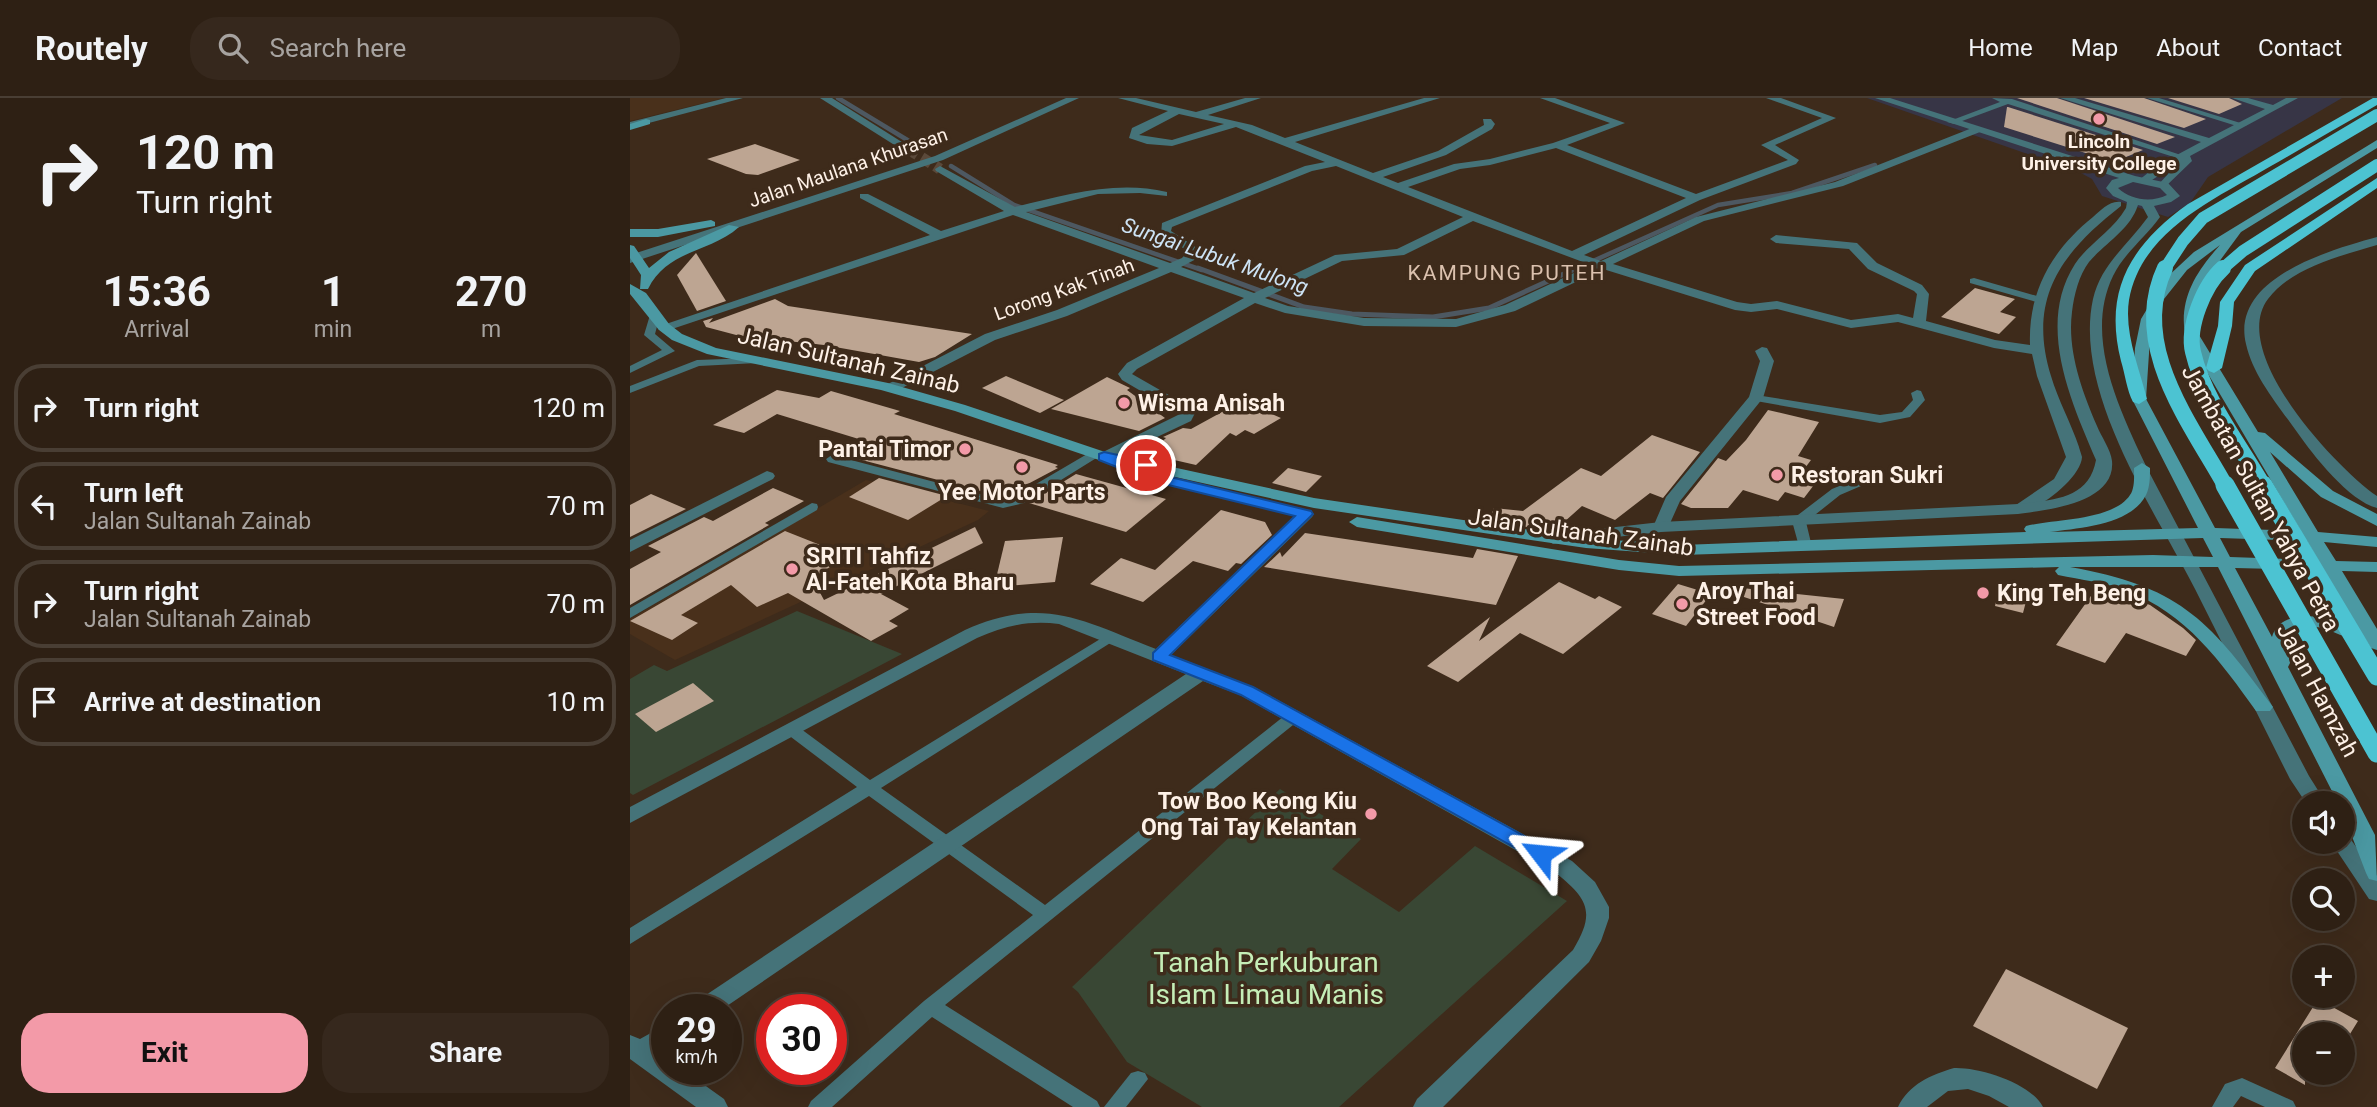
<!DOCTYPE html>
<meta charset="utf-8">
<style>
:root{--surface:#2e2014;--page:#36281d;--text:#f1f3f6;--muted:#a7a3a0;--line:#493e34;--accent:#f39aa8}
body{margin:0;font-family:Roboto,sans-serif;background:var(--page);color:var(--text);height:100vh;display:flex;flex-direction:column;font-size:26px;white-space:nowrap}
*{box-sizing:border-box;margin:0}
p{font-size:23px;color:var(--muted)}
.icon{flex:none;width:38px;height:38px;fill:none;stroke:currentColor;stroke-width:2;stroke-linecap:round;stroke-linejoin:round}
.map{position:relative;flex:1;overflow:hidden}
.sheet{display:flex;flex-direction:column;background:var(--surface);width:630px}
.sheet>*{flex:none}
.top-card{background:#2e2014;color:var(--text);overflow:hidden}
.fabs{position:absolute;left:1662px;top:693px;display:grid;gap:14px}
.fabs a{display:grid;place-items:center;width:63px;height:63px;border-radius:50%;background:var(--surface);box-shadow:0 7px 28px #0002,0 0 0 2px var(--line);font-size:35px}
.speed{position:absolute;left:21px;top:896px;display:flex;gap:14px;font-size:35px;font-weight:700;text-align:center}
.speed>*{display:grid;place-content:center;width:91px;height:91px;border-radius:50%;background:var(--surface);box-shadow:0 7px 28px #0002,0 0 0 2px var(--line);line-height:1}
.speed small{font-size:18px;font-weight:400}
.speed .limit{border:10px solid #d22;background:#fff;color:#111}
.pin{position:absolute;display:grid;place-items:center;width:60px;height:60px;color:#fff;margin:-30px;border:4px solid #fff;border-radius:50%;box-shadow:0 2px 7px #0007}
.me{position:absolute;width:77px;margin:-38px;rotate:299deg;stroke-linejoin:round;filter:drop-shadow(0 0 5px #0008)}
.turn{display:flex;align-items:center;gap:24px;height:147px;padding:0 21px;font-size:32px}
.turn .icon{width:91px;height:91px;stroke-width:2.5}
.turn b{display:block;font-size:49px;line-height:60px}
.eta{display:flex;justify-content:space-evenly;align-items:center;height:119px;text-align:center}
.eta b{font-size:42px;font-weight:700;line-height:49px}
.action{display:flex;gap:14px;margin-top:auto;padding:14px 21px}
.action a{flex:1;height:80px;border-radius:28px;background:var(--accent);color:#111;font-size:28px;font-weight:700;line-height:80px;text-align:center}
.action a+a{background:var(--page);color:var(--text)}
ul{padding:0;list-style:none}
li{display:flex;align-items:center;gap:21px;height:88px;margin:0 14px 10px;padding:0 7px;border:4px solid var(--line);border-radius:28px}
li div{flex:1}
li b{display:block;font-size:26px}
li em{font-style:normal}
header{display:flex;align-items:center;gap:42px;box-sizing:border-box;height:98px;padding:0 35px;background:var(--surface);border-bottom:2px solid var(--line)}
header strong{font-size:33px}
nav{display:flex;gap:38px;margin-inline-start:auto;font-size:24px}
.search{width:490px;height:63px;background:var(--page);display:flex;align-items:center;gap:18px;box-sizing:border-box;padding:0 24px;border-radius:28px;color:var(--muted);font-size:26px}
main{display:flex;flex:1;min-height:0}
.map>svg:first-child{display:block}
</style>
<header>
<strong>Routely</strong>
<div class="search"><svg class="icon" aria-label="search" viewBox="0 0 24 24"><circle cx="10" cy="10" r="6"/><path d="M15 15l6 6"/></svg>Search here</div>
<nav><a>Home</a><a>Map</a><a>About</a><a>Contact</a></nav>
</header>
<main>
<section class="sheet">
<div class="top-card">
<div class="turn"><svg class="icon" aria-label="right" viewBox="0 0 24 24"><path d="M7 20v-9h11M14 6l5 5-5 5"/></svg><div><b>120 m</b>Turn right</div></div>
</div>
<div class="eta">
<div><b>15:36</b><p>Arrival</p></div>
<div><b>1</b><p>min</p></div>
<div><b>270</b><p>m</p></div>
</div>
<ul>
<li><svg class="icon" aria-label="right" viewBox="0 0 24 24"><path d="M7 20v-9h11M14 6l5 5-5 5"/></svg><div><b>Turn right</b></div><em>120 m</em></li>
<li><svg class="icon" aria-label="left" viewBox="0 0 24 24"><path d="M17 20v-9H6M10 6l-5 5 5 5"/></svg><div><b>Turn left</b><p>Jalan Sultanah Zainab</p></div><em>70 m</em></li>
<li><svg class="icon" aria-label="right" viewBox="0 0 24 24"><path d="M7 20v-9h11M14 6l5 5-5 5"/></svg><div><b>Turn right</b><p>Jalan Sultanah Zainab</p></div><em>70 m</em></li>
<li><svg class="icon" aria-label="arrive" viewBox="0 0 24 24"><path d="M6 21V4h12l-3 4 3 4H6"/></svg><div><b>Arrive at destination</b></div><em>10 m</em></li>
</ul>
<div class="action"><a>Exit</a><a>Share</a></div>
</section>
<div class="map">
<svg width="1747" height="1009" viewBox="0 0 1747 1009">
<rect width="100%" height="100%" fill="#3e2b1b"/>
<path fill="#373546" d="M1237,0H1712L1578,79L1560,105L1538,119L1472,98L1462,81L1449,74Z"/>
<g fill="#49301b">
<path d="M0,0H94L0,23Z"/>
<path d="M236,382L359,413L348,422L45,562L0,536V521Z"/>
</g>
<g fill="#394734">
<path d="M167,513L272,556L3,697L0,695V581L24,567L37,573Z"/>
<path d="M650,691L731,741L702,771L769,814L845,748L937,803L709,1009H572L497,964L448,894L442,889Z"/>
</g>
<g fill="none" stroke-linecap="round" stroke-linejoin="round">
<g stroke="#4d5861" stroke-width="4.5">
<path d="M208,0L284,46"/>
<path d="M321,68L384,107L572,172"/>
<path d="M943,172L1088,107L1162,95L1245,67"/>
</g>
<path stroke="#4d5861" stroke-width="5" d="M568,170L674,209L722,216L803,219L859,210L947,170"/>
</g>
<g fill="#bda592">
<path d="M1387,0H1427L1545,39L1527,46Z"/>
<path d="M1454,0H1514L1576,21L1554,30Z"/>
<path d="M1538,0H1599L1612,6L1589,16Z"/>
<path d="M1377,9H1378L1513,52L1484,64L1374,29Z"/>
<path d="M125,46L170,62L128,77L116,76L77,61Z"/>
<path d="M66,155L96,203L67,213L47,177Z"/>
<path d="M1345,190L1385,201L1370,214L1386,219L1369,236L1311,219Z"/>
<path d="M145,201L158,208L342,236L305,259L289,264L194,247L110,238L76,229L73,223L83,220L79,225Z"/>
<path d="M376,278L434,302L410,315L352,290Z"/>
<path d="M477,279L500,290L497,292L535,320L509,333L421,311Z"/>
<path d="M147,292L189,300L201,293L270,313L264,316L428,367L425,369L428,370L373,399L209,356L232,342L147,316L114,335L83,327Z"/>
<path d="M612,303L651,320L624,336L615,332L606,338L600,335L566,367L518,356L536,340L533,339L553,330L561,331Z"/>
<path d="M1138,312L1189,324L1168,358L1181,362L1175,370L1193,375L1174,400L1155,394L1148,403L1113,392L1098,410H1061L1051,406L1088,360L1096,363L1116,342Z"/>
<path d="M1022,337L1070,354L1033,400L1020,395L985,422L952,408L924,433L859,423L864,410L893,413L951,370L971,378Z"/>
<path d="M658,370L692,378L676,394L642,385Z"/>
<path d="M446,376L536,401L496,434L399,405Z"/>
<path d="M249,380L317,398L278,422L219,399Z"/>
<path d="M143,390L174,403L135,425L139,427L0,507V471L31,454L18,448L74,419L83,423Z"/>
<path d="M21,396L56,411L0,439V407Z"/>
<path d="M591,412L635,424L642,437L611,466L606,465L598,473L563,463L513,504L460,486L491,460L525,472Z"/>
<path d="M345,429L353,445L251,496L279,511L259,523L268,528L241,543L158,495L127,509L101,487L51,517L68,525L42,542L0,523L155,433L218,458L182,480L194,502Z"/>
<path d="M675,435L843,460L847,451L888,458L866,507L634,469L650,454L652,459Z"/>
<path d="M433,439L425,484L364,489L375,443Z"/>
<path d="M929,484L965,501L969,498L992,509L933,556L890,535L828,584L797,568L860,519L849,543Z"/>
<path d="M1048,486L1081,496L1056,528L1022,516Z"/>
<path d="M1468,488L1520,507L1553,530L1566,542L1556,558L1496,535L1475,565L1426,547Z"/>
<path d="M1112,490L1214,501L1204,529L1111,498Z"/>
<path d="M1369,490L1398,496L1393,515L1365,508Z"/>
<path d="M63,585L84,603L26,634L5,616Z"/>
<path d="M1376,871L1498,930L1467,991L1343,928Z"/>
<path d="M1688,901L1728,923L1720,936H1675V987L1645,970Z"/>
</g>
<g fill="none" stroke-linecap="round" stroke-linejoin="round">
<path stroke="#5b493a" stroke-width="11" stroke-dasharray="11 5" stroke-linecap="butt" d="M278,51L310,71"/>
<g fill="#457379" fill-rule="evenodd">
<path d="M1362,0L1382,1L1557,59L1550,61L1378,6L1324,26L1317,24L1370,4Z"/>
<path d="M1517,0H1529L1617,27L1610,29Z"/>
<path d="M1344,180L1414,200L1415,202L1410,205L1340,185V181Z"/>
<path d="M25,214L30,217L25,236L45,253L0,275V268L32,252L14,237L20,217Z"/>
<path d="M123,260L129,263L127,265L69,268L0,295V288L67,262Z"/>
<path d="M1287,292L1291,293L1295,302L1280,319L1250,325L1126,303L1120,300L1126,297L1250,317L1272,314L1283,302L1281,295Z"/>
<path d="M464,352L468,353L470,356L468,359L394,405L373,410L198,364L196,361L202,357L373,402L384,399Z"/>
<path d="M1241,375L1245,376L1247,379L1245,382L1210,397L1176,424L1182,449L1180,452H1170L1162,423L1164,420L1202,391Z"/>
<path d="M182,405L187,406L188,409L187,412L0,520V510Z"/>
<path d="M480,535L487,539L485,542L251,690L415,807L658,615H668L671,619L668,623L315,907L467,1003L470,1009H443L302,919L202,1009H178L181,1003L294,903L403,817L239,698L0,846V830L227,689L157,636L154,632L157,628H167L240,682Z"/>
<path d="M508,973L515,975L518,981L496,1009H474L501,975Z"/>
<path d="M1612,980L1663,1003L1666,1009H1635L1611,998L1603,1009H1582L1595,986Z"/>
</g>
<g fill="#457379" fill-rule="evenodd">
<path d="M96,0H113L0,30V24Z"/>
<path d="M190,0H202L283,51L274,53Z"/>
<path d="M488,0H506L566,14L615,0H631L578,17L622,27L655,40L794,0H810L665,44L743,75L808,53L854,27L853,21H861L865,26L862,31L816,57L753,79L768,85L824,66L860,61L923,45L980,25L910,0H925L995,25L937,47L1066,96L1158,62L1131,47L1192,20L1136,0H1151L1206,20L1145,47L1169,62L1166,66L1070,102L954,157L971,163L1066,119L1205,84L1342,30H1350V34L1213,88L1074,123L983,166L1107,204L1121,206L1147,203L1221,222L1268,216L1283,220L1287,196L1284,193L1238,171L1219,151L1146,145L1140,141L1146,137L1227,145L1247,165L1292,187L1299,196L1296,223L1365,242L1400,247C1398,193 1422,152 1463,119C1471,112 1480,102 1491,104V108C1431,155 1397,200 1421,278C1428,302 1441,325 1449,349C1449,350 1452,358 1452,359C1451,381 1402,419 1382,414L1380,411L1424,381L1436,359L1407,278L1402,256L1364,250L1268,224L1221,230L1147,211L1121,214L1105,212L973,171L885,213L826,229L734,228L655,215L625,205L507,271L502,276L558,308L565,315L561,323L474,364L466,359L469,356L550,316L492,282L488,276L497,265L614,200L541,174L437,218L365,242L266,293H256V287L355,236L427,212L529,170L383,117L39,232H29L27,229L300,137L230,100V96H238L311,133L374,113L306,73L305,71L310,68L385,109C436,97 485,82 537,94V98L510,95L468,96L396,114L540,165L552,160L558,153L531,137L532,125L675,68L695,64L606,29L542,48L517,46L499,40L502,30L538,13ZM549,16L594,26L542,42L509,37ZM926,50L1056,100L942,153L778,89L830,71L860,67ZM706,68L833,119L767,151L705,157L624,195L551,169L568,160L570,152L541,133L542,129L682,73ZM843,123L961,167L875,207L826,221L734,220L658,208L635,200L712,163L774,157Z"/>
<path d="M1430,0H1445L1579,40L1635,11L1602,0H1618L1643,7L1656,0H1668L1560,58L1562,63L1534,90L1528,87L1549,64L1519,84L1509,82L1528,67L1571,44Z"/>
<path d="M1747,139V147C1711,158 1662,169 1638,201C1598,254 1705,369 1747,398V410C1719,403 1683,357 1667,334C1648,307 1623,278 1616,246C1600,180 1700,152 1747,139Z"/>
<path d="M1132,249L1137,250L1144,263L1133,300L1050,403L1037,432H1025L1023,429L1036,399L1119,299L1130,263L1125,253Z"/>
<path d="M137,373L143,375L145,378L143,381L0,454V442Z"/>
<path d="M676,411L684,416L682,419L541,557L624,589L942,763L965,784L979,809V820L971,843L959,864L813,1009H783L787,1001L943,852C966,814 958,801 926,775L610,597L573,583L91,912H60L64,905L556,576L429,526C399,522 374,528 347,540L0,725V709L335,532C414,497 451,522 526,551L670,413Z"/>
<path d="M37,926V949L28,954L37,960V971H52L94,1001L98,1009H66L0,961V937L10,941Z"/>
<path d="M1324,970C1349,969 1401,985 1413,1009H1379L1359,998L1338,991L1318,993L1297,1009H1268C1279,986 1301,977 1324,970Z"/>
</g>
<g fill="#457379" fill-rule="evenodd">
<path d="M436,0H449L313,62L0,165V157L305,58Z"/>
<path d="M1245,0H1260L1505,78L1538,85L1550,98L1541,104L1524,108L1530,119C1516,139 1494,155 1483,178C1453,240 1491,315 1518,372L1679,678L1696,705H1676L1660,681C1628,618 1597,554 1565,491C1524,411 1443,294 1463,201C1471,166 1498,147 1518,119L1512,108L1508,107C1500,132 1475,145 1459,164C1449,177 1444,197 1442,214C1437,252 1452,293 1467,328C1471,338 1481,352 1482,363C1486,405 1417,412 1388,416L1031,434L923,446L915,441L923,436L1031,424L1388,406C1421,402 1459,402 1466,362C1441,303 1406,227 1445,166C1459,145 1483,133 1496,110L1497,104L1483,98L1476,90L1482,82L1489,80ZM1503,84L1530,90L1537,97C1521,105 1501,102 1488,90Z"/>
<path d="M1713,737L1719,739L1747,778V803L1739,801L1701,744H1713Z"/>
</g>
<g fill="#4b99a3" fill-rule="evenodd">
<path d="M16,21L20,22V26L0,32V26Z"/>
<path d="M1747,42V50L1611,134L1583,172L1570,194L1566,222L1569,237L1628,334L1635,335L1703,393L1747,416V428L1691,399L1640,354L1688,434L1747,439V449L1694,444L1706,463L1747,464V474L1712,473L1747,531V552L1741,550L1734,539C1710,548 1690,513 1660,538V565L1658,569L1745,737L1747,783L1739,781L1736,775L1713,715V705H1708L1588,469H1440C1547,488 1577,519 1640,605L1643,609L1640,613H1626C1591,564 1556,515 1497,493C1475,484 1451,482 1428,477L1425,473L1429,469L1049,478L989,472L727,429L719,424L727,419L989,462L1049,468L1523,457L1583,459L1573,440L1052,457L956,450L684,410L469,362L325,313L251,292L77,256L42,242L29,232L0,196V186L16,195L39,226L52,236L86,250L258,285L335,307L478,355L684,400L956,440L1052,447L1396,434L1394,431L1396,428C1423,421 1483,423 1500,397C1505,390 1504,378 1504,370L1512,365L1520,370C1520,379 1520,389 1516,397C1501,427 1449,430 1420,434L1568,430L1502,301L1505,250L1511,221L1535,181L1564,154ZM1590,147C1566,174 1549,200 1555,237L1671,433L1585,430L1516,301L1520,240L1534,201L1557,172ZM1590,440L1677,443L1688,462L1600,459ZM1605,470L1694,472L1728,530C1706,520 1651,506 1642,539Z"/>
<path d="M81,122L85,124V128L28,139H0V131H28Z"/>
<path d="M99,127L109,129C80,155 38,151 18,191H10L11,177L0,160V147L4,148L19,170L39,154Z"/>
</g>
<g fill="#4cc3d2" fill-rule="evenodd">
<path d="M1743,0H1747V7C1712,27 1676,48 1641,68C1587,100 1511,132 1499,202C1494,235 1509,269 1517,301L1509,306L1503,304C1497,293 1495,276 1491,263C1473,192 1501,147 1558,106Z"/>
<path d="M1747,80V90L1625,173L1604,204L1602,228L1592,270L1584,275L1579,273L1576,270L1588,228L1590,204L1615,167Z"/>
</g>
<g stroke="#4cc3d2" stroke-width="12">
<path d="M1534,172L1553,143L1573,120L1747,17"/>
<path d="M1591,172L1613,153L1747,67"/>
</g>
<g stroke="#4cc3d2" stroke-width="16">
<path d="M1535,170C1499,247 1559,323 1596,389"/>
<path d="M1593,170C1574,187 1557,229 1563,254C1574,302 1610,347 1634,389"/>
</g>
<g stroke="#4cc3d2" stroke-width="19">
<path d="M1595,387L1747,655"/>
<path d="M1633,387L1747,578"/>
</g>
</g>
<path fill="#1a73e8" stroke="#114b97" stroke-width="2" d="M474,354L521,364L523,367L518,371L532,377L681,413L683,416L540,557L623,589L918,751L921,756L918,761H905L611,597L523,562V555L665,418L522,383L469,362V356Z"/>
<g fill="#f39aa8" stroke="#3e2b1b" stroke-width="2.5">
<circle cx="1469" cy="21" r="7"/>
<circle cx="494" cy="305" r="7"/>
<circle cx="335" cy="351" r="7"/>
<circle cx="392" cy="369" r="7"/>
<circle cx="1147" cy="377" r="7"/>
<circle cx="162" cy="471" r="7"/>
<circle cx="1353" cy="495" r="7"/>
<circle cx="1052" cy="506" r="7"/>
<circle cx="741" cy="716" r="7"/>
</g>
<g text-anchor="middle" stroke-width="7" stroke-linejoin="round" paint-order="stroke">
<g font-size="19" font-weight="bold" fill="#fef1e7" stroke="#3e2b1b">
<text x="1469" y="50">Lincoln<tspan x="1469" dy="22">University College</tspan></text>
</g>
<g font-size="19" fill="#fef1e7" stroke="#3e2b1b">
<text transform="translate(218 69) rotate(-19)" y="7">Jalan Maulana Khurasan</text>
<text transform="translate(434 191) rotate(-20)" y="7">Lorong Kak Tinah</text>
</g>
<g font-size="21" font-style="italic" fill="#cde3f5" stroke="#3e2b1b">
<text transform="translate(585 158) rotate(19)" y="7">Sungai Lubuk Mulong</text>
</g>
<g font-size="21" letter-spacing="2" fill="#dbc1ae" stroke="#3e2b1b">
<text x="877" y="182">KAMPUNG PUTEH</text>
</g>
<g font-size="23" fill="#fef1e7" stroke="#3e2b1b">
<text transform="translate(219 262) rotate(13)" y="8">Jalan Sultanah Zainab</text>
<text transform="translate(1631 400) rotate(61)" y="8">Jambatan Sultan Yahya Petra</text>
<text transform="translate(951 434) rotate(8)" y="8">Jalan Sultanah Zainab</text>
<text transform="translate(1688 592) rotate(62)" y="8">Jalan Hamzah</text>
</g>
<g font-size="23" font-weight="bold" fill="#fef1e7" stroke="#3e2b1b" text-anchor="start">
<text x="508" y="313">Wisma Anisah</text>
<text x="321" y="359" text-anchor="end">Pantai Timor</text>
<text x="1161" y="385">Restoran Sukri</text>
<text x="392" y="402" text-anchor="middle">Yee Motor Parts</text>
<text x="176" y="466">SRITI Tahfiz<tspan x="176" dy="26">Al-Fateh Kota Bharu</tspan></text>
<text x="1066" y="501">Aroy Thai<tspan x="1066" dy="26">Street Food</tspan></text>
<text x="1367" y="503">King Teh Beng</text>
<text x="727" y="711" text-anchor="end">Tow Boo Keong Kiu<tspan x="727" dy="26">Ong Tai Tay Kelantan</tspan></text>
</g>
<g font-size="28" fill="#c5eeb7" stroke="#3e2b1b">
<text x="636" y="874">Tanah Perkuburan<tspan x="636" dy="32">Islam Limau Manis</tspan></text>
</g>
</g>
</svg>
<div class="fabs">
<a><svg class="icon" aria-label="sound" viewBox="0 0 24 24"><path d="M4 9h4l5-4v14l-5-4H4zM17 9q2 3 0 6"/></svg></a>
<a><svg class="icon" aria-label="search" viewBox="0 0 24 24"><circle cx="10" cy="10" r="6"/><path d="M15 15l6 6"/></svg></a>
<a>+</a>
<a>−</a>
</div>
<div class="speed"><div>29<small>km/h</small></div><div class="limit">30</div></div>
<div class="pin" style="left:516px;top:367px;background:#d93025"><svg class="icon" aria-label="arrive" viewBox="0 0 24 24"><path d="M6 21V4h12l-3 4 3 4H6"/></svg></div>
<svg class="me" style="left:911px;top:756px" viewBox="-20 -20 40 40"><path d="M0-17L14 15 0 8-14 15z" fill="#1a73e8" stroke="#fff" stroke-width="4"/></svg>
</div>
</main>
